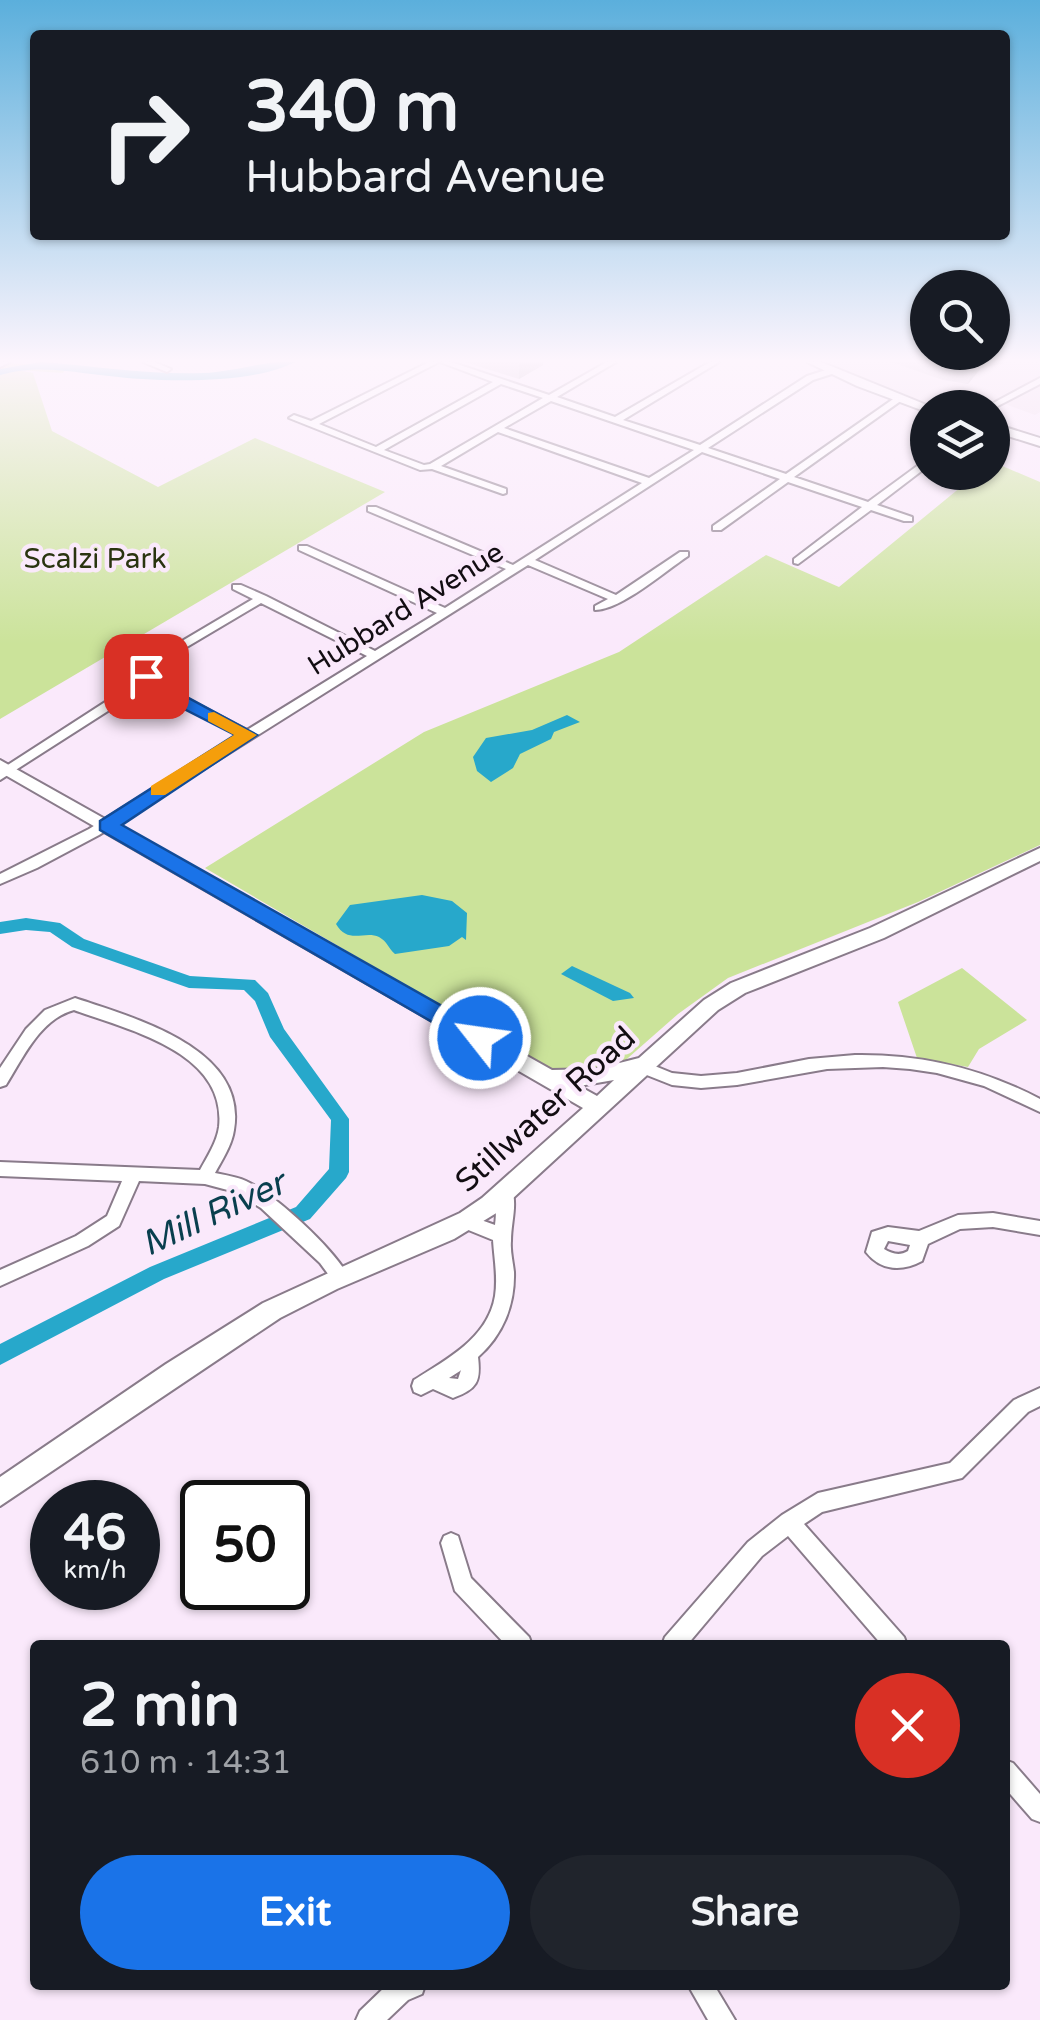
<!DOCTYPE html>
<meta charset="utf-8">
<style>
:root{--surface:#171b24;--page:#20242c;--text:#f1f3f6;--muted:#9ea1a6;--accent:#1a73e8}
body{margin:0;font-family:"Varela Round",sans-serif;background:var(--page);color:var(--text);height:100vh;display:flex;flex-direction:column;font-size:38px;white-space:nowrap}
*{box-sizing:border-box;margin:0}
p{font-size:32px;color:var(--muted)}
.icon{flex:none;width:55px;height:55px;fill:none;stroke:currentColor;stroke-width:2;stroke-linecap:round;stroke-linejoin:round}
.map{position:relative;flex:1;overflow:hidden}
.panel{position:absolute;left:30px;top:1640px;width:980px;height:350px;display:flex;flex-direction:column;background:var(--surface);border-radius:10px;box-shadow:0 2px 8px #0004}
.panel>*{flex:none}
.banner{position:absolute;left:30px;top:30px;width:980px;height:210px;border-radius:10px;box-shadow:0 2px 8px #0004;background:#171b24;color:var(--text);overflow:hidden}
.controls{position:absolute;left:910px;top:270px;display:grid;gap:20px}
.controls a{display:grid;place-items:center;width:100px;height:100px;border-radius:50%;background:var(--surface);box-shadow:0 2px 8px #0004;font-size:50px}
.speed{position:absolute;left:30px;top:1480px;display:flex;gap:20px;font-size:50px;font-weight:700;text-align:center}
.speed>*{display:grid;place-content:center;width:130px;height:130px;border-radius:50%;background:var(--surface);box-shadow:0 2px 8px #0004;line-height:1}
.speed small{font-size:25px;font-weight:400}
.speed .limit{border:5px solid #111;border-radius:15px;background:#fff;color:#111}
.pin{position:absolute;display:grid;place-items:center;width:85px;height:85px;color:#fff;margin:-42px;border-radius:20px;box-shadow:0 5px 15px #0006}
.me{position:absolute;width:110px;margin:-55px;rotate:300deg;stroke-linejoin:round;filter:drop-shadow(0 0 8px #0008)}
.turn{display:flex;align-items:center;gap:35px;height:210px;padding:0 50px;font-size:45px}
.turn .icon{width:130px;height:130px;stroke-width:2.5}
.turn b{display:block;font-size:70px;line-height:85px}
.round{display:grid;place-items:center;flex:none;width:105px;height:105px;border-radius:52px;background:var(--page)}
.overview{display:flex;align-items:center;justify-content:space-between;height:170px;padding:0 50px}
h1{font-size:60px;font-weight:700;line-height:75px}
.button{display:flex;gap:20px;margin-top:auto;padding:20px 50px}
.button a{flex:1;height:115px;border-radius:60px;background:var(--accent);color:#fff;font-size:40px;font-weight:700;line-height:115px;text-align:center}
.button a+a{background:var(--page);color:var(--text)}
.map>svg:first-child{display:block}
</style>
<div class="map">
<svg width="1040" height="2020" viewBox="0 0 1040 2020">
<rect width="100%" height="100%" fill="#fae9fb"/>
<path fill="#eedbea" d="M824,362H1040V412L1035,415L994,400L979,407H939L890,391Z"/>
<g fill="#cbe39a">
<path d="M7,363L67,366L63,373L18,370L33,373L52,431L158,487L255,438L385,492L0,719V367Z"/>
<path d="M993,462L1040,482V845L918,902L728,978L678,1014L620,1065L552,1071L205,868L424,732L619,652L766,555L839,587L978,473L992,472Z"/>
<path d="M962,968L1027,1020L979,1049L968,1067L917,1058L898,1002Z"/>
</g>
<g fill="#27a8cb">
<path d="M567,715L580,722L554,732L551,739L520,754L513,768L491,782L477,771L473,757L486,738L532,730Z"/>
<path d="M422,895L452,901L467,913L466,940L462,937L449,946L395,954C387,947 388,942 379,937C365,930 348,945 336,924L350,905Z"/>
<path d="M572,966L630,993L634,998L613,1001L561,974Z"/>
</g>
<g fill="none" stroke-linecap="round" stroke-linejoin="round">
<g fill="#27a8cb" fill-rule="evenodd">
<path d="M41,362C96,366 148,375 203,373C234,372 266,360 295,362C252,385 157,382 109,376C71,372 38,364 0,375V369Z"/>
<path d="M26,918L60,923L84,939L190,976L255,980L268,993L284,1029L349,1119V1172L346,1178L310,1219L164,1279L0,1365V1344L150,1267L296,1207L329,1169L331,1120L270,1037L255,1001L244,990L189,988L72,947L50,932L26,930L0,934V922Z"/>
</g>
<defs>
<g id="minor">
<path d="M143,362H154L171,369L167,372Z"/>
<path d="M429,362H439L319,424L376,447L493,382L440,362H451L549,395L607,362H616L557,397L615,417L710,362H719L623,420L700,445L807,376L832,368L836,371L835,373L813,380L708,448L786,474L899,395L903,398L902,400L794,477L868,502L928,458V466L877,505L912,517V521H904L871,510L798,564L794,563V559L862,507L788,482L721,530H713V526L780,479L702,452L535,560L616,595L680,552H688V556C665,571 621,610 595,610V606L608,599L528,565L99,835L37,868L0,884V874L89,829L239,735L153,690L144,694L136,693L0,780V770L130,686L129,680C134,670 141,669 151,672L157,683L247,730L367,656L261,603L180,651H172V647L253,599L233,589V585H241L266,596L375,651L437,613L299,550V546H307L445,608L506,569L368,511V507H376L513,565L642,483L498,432L441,466L506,489V493L503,494L432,469L420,470L289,418L294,415L311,421ZM501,384L543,398L430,464L424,465L384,450ZM551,401L694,450L649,478L504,428ZM143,677L146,682L143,687L140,682Z"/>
<path d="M1040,378V384L992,409L984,408Z"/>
<path d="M75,998C134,1018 248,1048 234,1130C232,1145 222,1160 215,1173C225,1175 237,1177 246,1181C276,1195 333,1248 349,1277L346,1282L340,1285L334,1282L320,1263L261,1208L235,1192L205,1184L139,1181L119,1226L88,1246L0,1286V1270L76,1236L107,1216L122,1181L0,1176V1162L200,1170C207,1157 217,1142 219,1127C227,1052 129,1030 74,1010C40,1019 23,1058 6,1085L0,1087V1068L26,1029L45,1010Z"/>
<path d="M855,1055C921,1054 981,1068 1040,1099V1112L984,1086L937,1073L910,1069L883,1067L827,1069L737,1085L701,1088L672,1085L634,1070L632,1066L634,1062L640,1060L672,1073L701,1076L737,1073L809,1059Z"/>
<path d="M505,1184L511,1186C518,1205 511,1221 511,1241C510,1251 513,1262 514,1272C515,1305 503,1335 478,1357C481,1382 477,1389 453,1398L433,1389L421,1395L414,1392L412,1386L414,1380C447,1359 488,1338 495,1296C498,1277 494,1258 493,1240L461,1227L458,1222L461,1217L467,1215L495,1225C497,1214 495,1194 499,1186ZM461,1370L458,1379L449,1378L460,1371Z"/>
<path d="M993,1213L1040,1221V1235L993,1227L960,1229L928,1244L922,1261C902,1272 881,1271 866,1252L872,1232L888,1227L919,1231L958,1215ZM888,1241L910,1245L908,1251C900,1256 892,1254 884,1249Z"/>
<path d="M1040,1388V1406L1028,1412L962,1478L822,1512L804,1524L904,1637L907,1645H882L788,1536L762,1556L687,1645H662L665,1637L748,1542L782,1515L818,1493L950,1463L1014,1400Z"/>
<path d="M451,1533L458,1536L471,1578L529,1637L532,1645H506L455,1591L441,1543L444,1536Z"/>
<path d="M1005,1760L1013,1763L1040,1794V1822L1032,1819L1005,1788Z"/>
<path d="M387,1985H425L422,1994L408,2000L387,2020H356L360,2011Z"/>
<path d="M688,1985H714L735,2020H708Z"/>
</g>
<g id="major">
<path d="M0,362H10L0,367Z"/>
<path d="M807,362H821L934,408L924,411L857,386Z"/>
<path d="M992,423L1040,438V446L992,431Z"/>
<path d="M0,760L552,1070L596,1069L639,1058L704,1000L731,983L870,928L1040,848V861L884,938L745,993L718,1010L498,1212L454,1239L337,1289L280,1318L0,1506V1477L166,1364L263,1303L460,1213L482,1198L583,1108L0,772ZM614,1080L597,1096L579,1086Z"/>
</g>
</defs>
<use href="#minor" stroke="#897b8a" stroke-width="4"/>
<use href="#major" stroke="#897b8a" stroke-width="4"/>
<use href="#minor" fill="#fff" fill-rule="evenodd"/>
<use href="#major" fill="#fff" fill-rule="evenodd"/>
</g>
<g fill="#c0b0be">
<path d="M465,362H543V365L519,379Z"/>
<path d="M891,362H1009L981,368L968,384L943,380Z"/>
</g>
<g fill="#9c909b">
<path d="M519,362H543V365L519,379Z"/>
<path d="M975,362H1009L981,368L968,384Z"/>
</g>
<linearGradient id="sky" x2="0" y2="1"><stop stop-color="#5bafdc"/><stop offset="0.56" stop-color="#fdf5fd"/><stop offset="1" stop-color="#fdf5fd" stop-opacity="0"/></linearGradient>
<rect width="1040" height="644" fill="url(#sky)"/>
<path fill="#1a73e8" stroke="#114b97" stroke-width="2.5" d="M146,670L160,676L161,683L257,735L122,825L488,1032L491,1038L488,1045H472L100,830V821L235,735L145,689L137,676Z"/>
<path fill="#f59e0b" d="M214,712L257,735L165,795H151V786L234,735L208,721V713Z"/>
<g text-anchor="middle" stroke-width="9" stroke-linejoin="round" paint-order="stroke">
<g font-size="28" fill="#2a3410" stroke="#fae9fb">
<text x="95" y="568">Scalzi Park</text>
</g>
<g font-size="28" fill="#120d12" stroke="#fae9fb">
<text transform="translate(405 608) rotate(-32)" y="10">Hubbard Avenue</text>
</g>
<g font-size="32" fill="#120d12" stroke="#fae9fb">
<text transform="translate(545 1109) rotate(-42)" y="11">Stillwater Road</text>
</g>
<g font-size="35" font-style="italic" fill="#093f4e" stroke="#fae9fb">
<text transform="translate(213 1213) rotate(-25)" y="12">Mill River</text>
</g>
</g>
</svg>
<div class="controls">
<a><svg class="icon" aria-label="search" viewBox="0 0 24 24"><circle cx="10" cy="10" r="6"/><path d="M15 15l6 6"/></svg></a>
<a><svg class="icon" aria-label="layers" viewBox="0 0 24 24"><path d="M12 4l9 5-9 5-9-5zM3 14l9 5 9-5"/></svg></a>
</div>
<div class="speed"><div>46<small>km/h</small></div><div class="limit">50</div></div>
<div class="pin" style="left:146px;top:676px;background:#d93025"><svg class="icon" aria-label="arrive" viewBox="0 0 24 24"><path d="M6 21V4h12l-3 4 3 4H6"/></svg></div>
<svg class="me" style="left:480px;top:1038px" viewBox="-20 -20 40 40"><circle r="17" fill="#1a73e8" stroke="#fff" stroke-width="3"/><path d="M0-11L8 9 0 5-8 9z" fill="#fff"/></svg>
<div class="banner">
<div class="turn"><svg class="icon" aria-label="right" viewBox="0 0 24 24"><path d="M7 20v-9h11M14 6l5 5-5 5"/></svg><div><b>340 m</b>Hubbard Avenue</div></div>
</div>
<section class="panel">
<div class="overview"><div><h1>2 min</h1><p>610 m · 14:31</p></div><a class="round" style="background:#d93025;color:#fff"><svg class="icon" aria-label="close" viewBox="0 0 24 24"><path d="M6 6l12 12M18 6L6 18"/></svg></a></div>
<div class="button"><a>Exit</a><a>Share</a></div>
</section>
</div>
